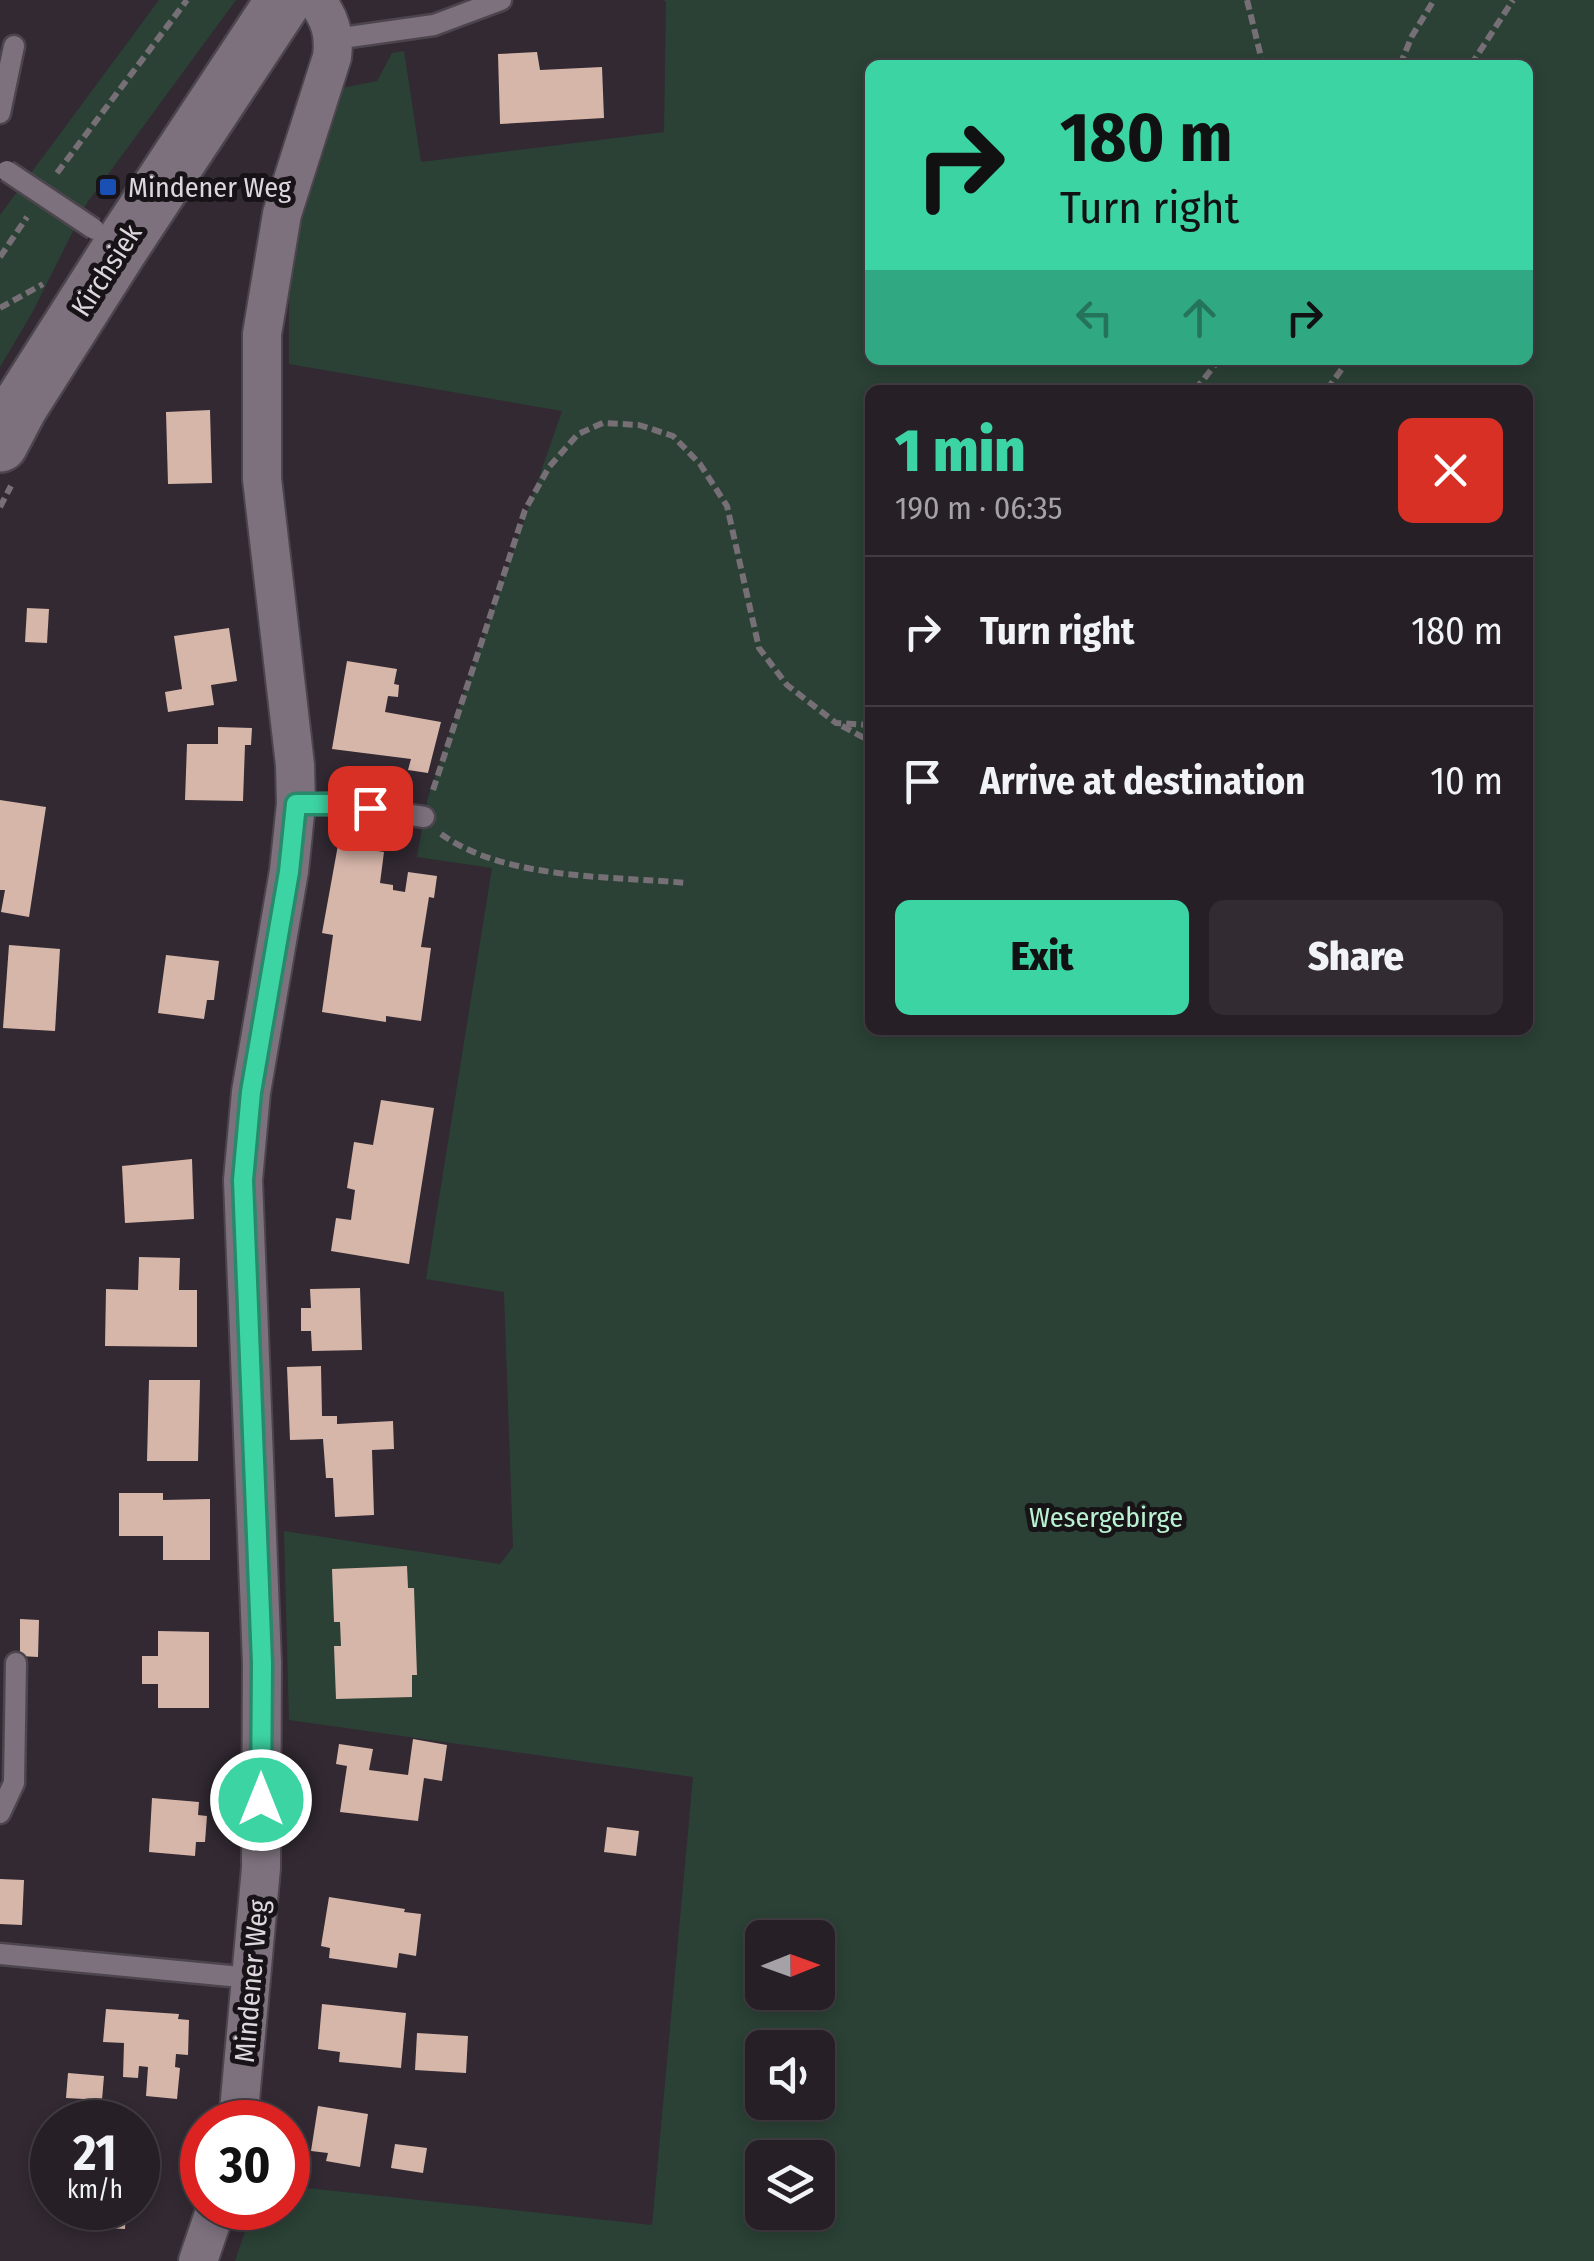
<!DOCTYPE html>
<meta charset="utf-8">
<style>
:root{--surface:#261f26;--page:#322c32;--text:#f1f3f6;--muted:#a4a2a7;--line:#423d43;--accent:#3dd4a3}
body{margin:0;font-family:"Fira Sans Condensed",sans-serif;background:var(--page);color:var(--text);height:100vh;display:flex;flex-direction:column;font-size:38px;white-space:nowrap}
*{box-sizing:border-box;margin:0}
p{font-size:32px;color:var(--muted)}
.icon{flex:none;width:55px;height:55px;fill:none;stroke:currentColor;stroke-width:2;stroke-linecap:round;stroke-linejoin:round}
.map{position:relative;flex:1;overflow:hidden}
.side{position:absolute;left:865px;top:385px;width:668px;height:650px;display:flex;flex-direction:column;background:var(--surface);border-radius:15px;box-shadow:0 5px 15px #0003,0 0 0 2px var(--line)}
.side>*{flex:none}
.guide{position:absolute;left:865px;top:60px;width:668px;height:305px;border-radius:15px;box-shadow:0 5px 15px #0003,0 0 0 2px var(--line);background:#3dd4a3;color:#111;overflow:hidden}
.needle{width:65px;rotate:89deg}
.fabs{position:absolute;left:745px;top:1920px;display:grid;gap:20px}
.fabs a{display:grid;place-items:center;width:90px;height:90px;border-radius:15px;background:var(--surface);box-shadow:0 5px 15px #0003,0 0 0 2px var(--line);font-size:50px}
.speed{position:absolute;left:30px;top:2100px;display:flex;gap:20px;font-size:50px;font-weight:700;text-align:center}
.speed>*{display:grid;place-content:center;width:130px;height:130px;border-radius:50%;background:var(--surface);box-shadow:0 5px 15px #0003,0 0 0 2px var(--line);line-height:1}
.speed small{font-size:25px;font-weight:400}
.speed .limit{border:15px solid #d22;background:#fff;color:#111}
.pin{position:absolute;display:grid;place-items:center;width:85px;height:85px;color:#fff;margin:-42px;border-radius:20px;box-shadow:0 5px 15px #0006}
.me{position:absolute;width:110px;margin:-55px;rotate:0deg;stroke-linejoin:round;filter:drop-shadow(0 0 8px #0008)}
.turn{display:flex;align-items:center;gap:35px;height:210px;padding:0 30px;font-size:45px}
.turn .icon{width:130px;height:130px;stroke-width:2.5}
.turn b{display:block;font-size:70px;line-height:85px}
.lanes{display:flex;align-items:center;height:95px;padding:0 30px;background:#0003;justify-content:center;gap:50px;direction:ltr}
.lanes .off{opacity:.35}
.round{display:grid;place-items:center;flex:none;width:105px;height:105px;border-radius:15px;background:var(--page)}
.summary{display:flex;align-items:center;justify-content:space-between;height:170px;padding:0 30px}
h1{font-size:60px;font-weight:800;line-height:75px;color:var(--accent)}
.primary-button{display:flex;gap:20px;margin-top:auto;padding:20px 30px}
.primary-button a{flex:1;height:115px;border-radius:15px;background:var(--accent);color:#111;font-size:40px;font-weight:800;line-height:115px;text-align:center}
.primary-button a+a{background:var(--page);color:var(--text)}
ul{padding:0;list-style:none}
li{display:flex;align-items:center;gap:30px;height:150px;padding:0 30px;border-top:2px solid var(--line)}
li div{flex:1}
li b{display:block;font-size:38px}
li em{font-style:normal}
.map>svg:first-child{display:block}
</style>
<div class="map">
<svg width="1594" height="2261" viewBox="0 0 1594 2261">
<rect width="100%" height="100%" fill="#322932"/>
<g fill="#2b4135" fill-rule="evenodd">
<path d="M159,0H236L87,203L32,313L0,367V215Z"/>
<path d="M663,0H1594V2261H235L253,2208H288V2186L652,2225L693,1777L289,1720L284,1531L500,1564L513,1547L504,1292L426,1279L492,868L417,857L428,797L562,411L289,364V286L302,210L337,89L377,81L392,53L404,51L421,162L664,132L666,2ZM870,65H1528V360H870ZM870,390H1528V1030H870ZM762,1938H818V1992H762ZM762,2048H818V2102H762ZM762,2158H818V2212H762Z"/>
</g>
<g fill="#d7b6aa">
<path d="M537,52L540,70L602,67L604,118L500,124L498,54Z"/>
<path d="M210,410L212,483L168,484L166,412Z"/>
<path d="M27,608L49,609L47,643L25,642Z"/>
<path d="M229,628L237,681L211,685L214,705L168,712L165,692L182,689L174,636Z"/>
<path d="M347,661L397,669L394,684L399,685L398,697L388,696L385,712L441,722L428,773L408,770L411,759L332,749Z"/>
<path d="M218,727L252,728L251,745H245L243,801L185,800L187,744H218Z"/>
<path d="M0,800L46,807L29,917L1,912L5,890H0Z"/>
<path d="M338,845L384,852L380,883L393,885V890L405,892L408,872L437,876L434,898L429,897L421,947L431,948L421,1021L386,1016V1022L322,1012L333,935L322,933Z"/>
<path d="M9,945L60,949L55,1031L3,1028Z"/>
<path d="M166,955L219,961L214,1000H207L204,1019L158,1013Z"/>
<path d="M381,1100L434,1108L409,1264L331,1251L336,1218L351,1220L355,1190L347,1188L354,1142L373,1145Z"/>
<path d="M192,1159L194,1219L125,1223L122,1166Z"/>
<path d="M139,1257L180,1258L179,1290H197V1347L105,1346L106,1289L138,1290Z"/>
<path d="M360,1288L362,1350L312,1351L311,1331H301V1308H311L310,1289Z"/>
<path d="M321,1366L322,1416H337V1424L393,1421L394,1449L372,1450L374,1515L335,1517L333,1478H326L323,1439L290,1440L287,1367Z"/>
<path d="M149,1380H200L198,1461H147Z"/>
<path d="M119,1493H163V1500L210,1499V1560H163V1536H119Z"/>
<path d="M407,1566L408,1588H414L417,1675H412V1697L336,1699L334,1646H341L340,1622H334L332,1569Z"/>
<path d="M20,1619L39,1620L38,1657L20,1656Z"/>
<path d="M158,1631L209,1632V1708H158V1684H142V1656H158Z"/>
<path d="M413,1739L447,1745L442,1781L424,1778L418,1821L340,1812L347,1766L336,1764L339,1744L373,1749L369,1770L408,1775Z"/>
<path d="M152,1798L199,1802L198,1815L207,1816L205,1842H196L195,1856L149,1852Z"/>
<path d="M607,1827L639,1831L636,1856L604,1852Z"/>
<path d="M0,1879L24,1880L22,1925L0,1924Z"/>
<path d="M329,1897L405,1909L404,1912L421,1914L416,1956L399,1953L397,1968L329,1958L330,1948L321,1946Z"/>
<path d="M322,2004L406,2013L401,2068L339,2062L340,2052L318,2049Z"/>
<path d="M106,2009L179,2014L178,2019L189,2020L188,2055L176,2054L175,2067L180,2068L177,2099L146,2096L148,2067L139,2066L138,2078L123,2077L124,2043L103,2042Z"/>
<path d="M417,2033L468,2036L466,2073L415,2070Z"/>
<path d="M68,2073L104,2076L102,2100L66,2098Z"/>
<path d="M318,2106L368,2114L360,2167L326,2161L328,2153L311,2151Z"/>
<path d="M395,2144L427,2148L423,2173L391,2168Z"/>
<path d="M68,2208H126L125,2229L67,2226Z"/>
</g>
<g fill="none" stroke-linecap="round" stroke-linejoin="round">
<defs>
<g id="lane">
<path d="M335,39L434,25L501,0"/>
<path d="M0,113L14,46"/>
<path d="M296,804H342L424,817"/>
<path d="M0,1813L14,1783L16,1663"/>
<path d="M0,1954L251,1978"/>
</g>
<g id="street">
<path d="M238,2122L261,1868L262,1663L243,1180L251,1092L289,871L296,804L295,765L262,479V334L282,214L332,57C335,34 330,18 316,0"/>
<path d="M198,2261L216,2208"/>
</g>
<path id="secondary" d="M0,444L20,406L121,247L284,0"/>
</defs>
<use href="#lane" stroke="#4d454d" stroke-width="25"/>
<use href="#street" stroke="#4d454d" stroke-width="42"/>
<use href="#secondary" stroke="#4d454d" stroke-width="60"/>
<g stroke="#766f76" stroke-width="6" stroke-dasharray="10 5" stroke-linecap="butt">
<path d="M1247,0L1263,65"/>
<path d="M1400,65L1412,36L1434,0"/>
<path d="M1471,65L1513,0"/>
<path d="M57,173L187,0"/>
<path d="M0,257L27,217"/>
<path d="M0,308L43,284"/>
<path d="M1195,390L1219,360"/>
<path d="M1327,390L1348,360"/>
<path d="M0,507L11,486"/>
<path d="M842,726L870,741"/>
<path d="M433,790L525,510L549,467L578,434L603,423L639,425L673,436L700,464L727,506L759,648L787,685L836,723L870,725"/>
<path d="M441,834C505,880 610,876 687,883"/>
</g>
<use href="#lane" stroke="#7c717d" stroke-width="20"/>
<use href="#street" stroke="#7c717d" stroke-width="38"/>
<use href="#secondary" stroke="#7c717d" stroke-width="55"/>
<defs>
<path id="lane-bridge" d="M7,171L94,229"/>
</defs>
<use href="#lane-bridge" stroke="#4d454d" stroke-width="25" stroke-linecap="butt"/>
<use href="#lane-bridge" stroke="#7c717d" stroke-width="20"/>
</g>
<g fill="none" stroke-linecap="round" stroke-linejoin="round">
<defs>
<path id="route" d="M261,1800L262,1663L243,1180L251,1092L289,872L296,804H342L370,808"/>
</defs>
<use href="#route" stroke="#288a6a" stroke-width="25"/>
<use href="#route" stroke="#3dd4a3" stroke-width="18"/>
</g>
<rect fill="#1a4fb4" stroke="#171317" stroke-width="4" x="98" y="177" width="20" height="20" rx="5"/>
<g text-anchor="middle" stroke-width="10" stroke-linejoin="round" paint-order="stroke">
<g font-size="28" fill="#ded8de" stroke="#171317" text-anchor="start">
<text x="128" y="197">Mindener Weg</text>
</g>
<g font-size="28" fill="#ded8de" stroke="#171317">
<text transform="translate(106 270) rotate(-57)" y="10">Kirchsiek</text>
<text transform="translate(251 1981) rotate(-85)" y="10">Mindener Weg</text>
</g>
<g font-size="28" fill="#b9f1d2" stroke="#171317">
<text x="1106" y="1527">Wesergebirge</text>
</g>
</g>
</svg>
<div class="fabs">
<a><svg class="needle" viewBox="-14 -14 28 28"><path d="M0-13l5 13h-10z" fill="#e53935"/><path d="M0 13l5-13h-10z" fill="#a4a2a7"/></svg></a>
<a><svg class="icon" aria-label="sound" viewBox="0 0 24 24"><path d="M4 9h4l5-4v14l-5-4H4zM17 9q2 3 0 6"/></svg></a>
<a><svg class="icon" aria-label="layers" viewBox="0 0 24 24"><path d="M12 4l9 5-9 5-9-5zM3 14l9 5 9-5"/></svg></a>
</div>
<div class="speed"><div>21<small>km/h</small></div><div class="limit">30</div></div>
<div class="pin" style="left:370px;top:808px;background:#d93025"><svg class="icon" aria-label="arrive" viewBox="0 0 24 24"><path d="M6 21V4h12l-3 4 3 4H6"/></svg></div>
<svg class="me" style="left:261px;top:1800px" viewBox="-20 -20 40 40"><circle r="17" fill="#3dd4a3" stroke="#fff" stroke-width="3"/><path d="M0-11L8 9 0 5-8 9z" fill="#fff"/></svg>
<div class="guide">
<div class="turn"><svg class="icon" aria-label="right" viewBox="0 0 24 24"><path d="M7 20v-9h11M14 6l5 5-5 5"/></svg><div><b>180 m</b>Turn right</div></div>
<div class="lanes"><svg class="icon off" aria-label="left" viewBox="0 0 24 24"><path d="M17 20v-9H6M10 6l-5 5 5 5"/></svg><svg class="icon off" aria-label="ahead" viewBox="0 0 24 24"><path d="M12 20V5M6 11l6-6 6 6"/></svg><svg class="icon" aria-label="right" viewBox="0 0 24 24"><path d="M7 20v-9h11M14 6l5 5-5 5"/></svg></div>
</div>
<section class="side">
<div class="summary"><div><h1>1 min</h1><p>190 m · 06:35</p></div><a class="round" style="background:#d93025;color:#fff"><svg class="icon" aria-label="close" viewBox="0 0 24 24"><path d="M6 6l12 12M18 6L6 18"/></svg></a></div>
<ul>
<li><svg class="icon" aria-label="right" viewBox="0 0 24 24"><path d="M7 20v-9h11M14 6l5 5-5 5"/></svg><div><b>Turn right</b></div><em>180 m</em></li>
<li><svg class="icon" aria-label="arrive" viewBox="0 0 24 24"><path d="M6 21V4h12l-3 4 3 4H6"/></svg><div><b>Arrive at destination</b></div><em>10 m</em></li>
</ul>
<div class="primary-button"><a>Exit</a><a>Share</a></div>
</section>
</div>
